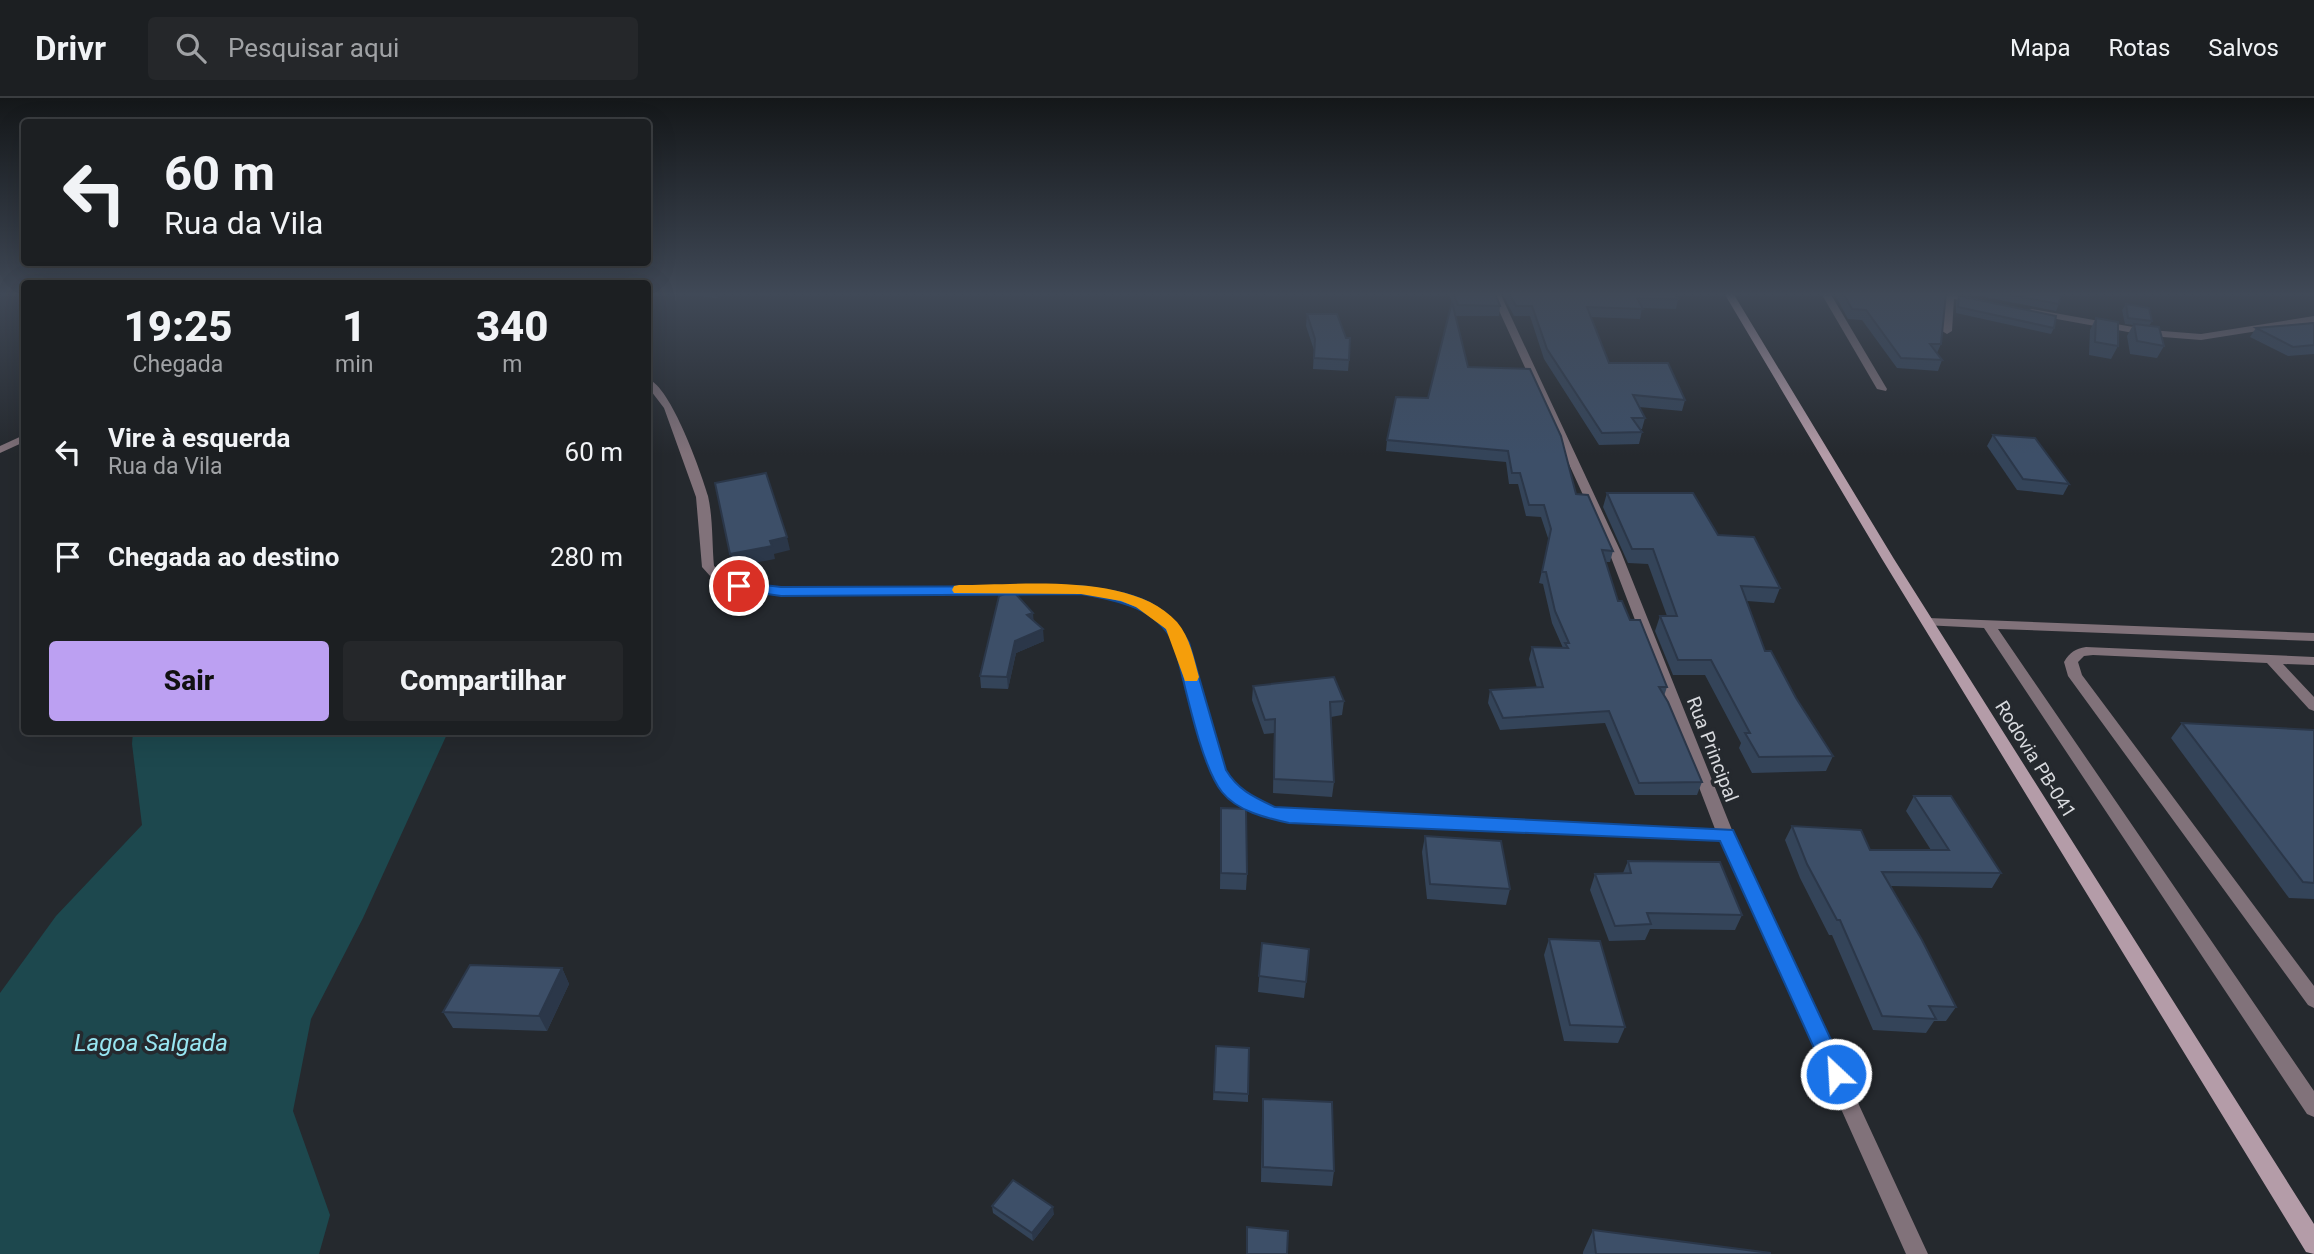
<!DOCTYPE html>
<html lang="pt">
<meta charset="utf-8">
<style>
:root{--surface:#1c1f22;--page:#25272a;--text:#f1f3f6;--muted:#a0a2a5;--line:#3a3d40;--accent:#bca0f2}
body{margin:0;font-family:Roboto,sans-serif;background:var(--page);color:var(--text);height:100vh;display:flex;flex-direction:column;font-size:26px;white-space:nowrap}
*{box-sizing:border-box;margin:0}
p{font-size:23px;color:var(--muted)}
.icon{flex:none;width:38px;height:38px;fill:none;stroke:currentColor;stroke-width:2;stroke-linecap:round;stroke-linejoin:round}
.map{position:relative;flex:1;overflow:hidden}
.panel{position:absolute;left:21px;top:182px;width:630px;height:455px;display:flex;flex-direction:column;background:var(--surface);border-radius:7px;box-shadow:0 7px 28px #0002,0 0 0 2px var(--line)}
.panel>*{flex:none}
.banner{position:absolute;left:21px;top:21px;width:630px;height:147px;border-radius:7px;box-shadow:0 7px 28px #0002,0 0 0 2px var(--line);background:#1c1f22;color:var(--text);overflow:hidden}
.pin{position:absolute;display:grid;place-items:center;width:60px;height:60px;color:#fff;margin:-30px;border:4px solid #fff;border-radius:50%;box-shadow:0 2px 7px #0007}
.me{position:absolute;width:77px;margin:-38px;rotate:335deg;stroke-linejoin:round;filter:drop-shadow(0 0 5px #0008)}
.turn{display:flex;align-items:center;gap:24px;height:147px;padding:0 28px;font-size:32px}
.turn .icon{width:91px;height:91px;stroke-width:2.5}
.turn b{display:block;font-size:49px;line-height:60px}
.eta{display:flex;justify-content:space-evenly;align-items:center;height:119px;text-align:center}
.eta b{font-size:42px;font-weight:800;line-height:49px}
.primary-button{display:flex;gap:14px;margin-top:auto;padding:14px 28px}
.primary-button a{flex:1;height:80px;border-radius:7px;background:var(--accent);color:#111;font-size:28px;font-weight:800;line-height:80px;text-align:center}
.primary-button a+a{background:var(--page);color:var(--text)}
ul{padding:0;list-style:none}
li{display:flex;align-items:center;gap:21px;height:105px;padding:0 28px}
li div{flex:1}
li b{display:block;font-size:26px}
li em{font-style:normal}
header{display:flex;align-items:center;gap:42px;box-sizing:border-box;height:98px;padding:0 35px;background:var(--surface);border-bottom:2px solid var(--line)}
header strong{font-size:33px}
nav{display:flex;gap:38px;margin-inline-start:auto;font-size:24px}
.search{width:490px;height:63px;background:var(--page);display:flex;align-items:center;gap:18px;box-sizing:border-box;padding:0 24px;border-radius:7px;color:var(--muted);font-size:26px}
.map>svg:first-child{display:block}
</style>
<header>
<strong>Drivr</strong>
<div class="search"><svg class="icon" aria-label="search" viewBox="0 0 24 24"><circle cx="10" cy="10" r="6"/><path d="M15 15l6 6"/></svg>Pesquisar aqui</div>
<nav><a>Mapa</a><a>Rotas</a><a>Salvos</a></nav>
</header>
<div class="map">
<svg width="2314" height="1156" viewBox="0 0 2314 1156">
<rect width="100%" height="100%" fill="#25292e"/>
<path fill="#1d484e" d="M133,634H448L363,820L311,921L293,1013L330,1117L319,1156H0V895L56,818L142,727L132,646Z"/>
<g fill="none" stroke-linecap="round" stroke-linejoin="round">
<g fill="#81727a" fill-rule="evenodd">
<path d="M1491,195H1500L1621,454L1734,737L1928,1156H1906L1721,743L1289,724L1261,716L1242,708L1225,694L1212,676L1174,545L1167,534L1158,523L1134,508L1110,501L1081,496L781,497L751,494L728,488L711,479L702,469L696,399L664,310L648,289V281C671,289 701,374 708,398C713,420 712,446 714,468C733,485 756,487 781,489L1081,488L1111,493L1143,503L1167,518L1177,529L1188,545L1224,671L1236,687L1253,700L1272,708L1289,712L1715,731L1609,454Z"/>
<path d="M1821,195H1830L1887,291L1886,293L1877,291Z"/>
<path d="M1933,195H1953L1979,202L1974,205L1954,201L1952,233L1947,236L1942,233L1945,199Z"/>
<path d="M2032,211L2150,232L2201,236L2314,218V224L2201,242L2150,238L2029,216V212Z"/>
<path d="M24,337V344L0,355V348Z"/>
<path d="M1928,520L2314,535V543L1998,531L2314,993V1019L2307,1016L1984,530L1923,527L1921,524L1923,521Z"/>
<path d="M2086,549L2314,559V567L2283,566L2314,599V613L2309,611L2267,565L2093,557L2084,558L2078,564L2082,577L2314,888V910L2308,907L2068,578L2064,564C2070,554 2075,551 2086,549Z"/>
</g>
<path fill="#b49ca8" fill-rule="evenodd" d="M1724,195H1733L1894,461L2314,1126V1156L2306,1154L1882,461Z"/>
</g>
<g fill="#344459">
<path d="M685,195H723L717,200L686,197Z"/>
<path d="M1448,195H1495L1500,208L1499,218H1456L1452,207L1468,269L1576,396L1613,453L1610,464H1606L1618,503L1630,522L1667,589L1664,598L1702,684L1697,697H1635L1605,625L1500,632L1488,605L1490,592L1537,590L1529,561L1532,549L1563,550L1552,525L1543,486L1539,485L1549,443L1541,419L1526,418L1518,386H1509L1506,364L1386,353L1387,342L1428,300L1452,205Z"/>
<path d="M1502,195H1675L1678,201L1676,211L1642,210L1640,221L1591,219L1609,265L1685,302L1682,313L1639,309L1645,320L1642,331H1640L1642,334L1639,346L1599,347L1544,261L1530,218H1514Z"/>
<path d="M1834,195H1946L1941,246L1937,255L1942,262L1938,273L1897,270L1862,222L1848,221Z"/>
<path d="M1965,195H2061L2059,206L2056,213Z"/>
<path d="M1959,198L2054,230L2051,236L1956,215V204Z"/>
<path d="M2126,206L2152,223L2149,228L2164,248L2157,260L2130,256L2127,238L2133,227L2125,226L2122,212Z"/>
<path d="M1307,216L1349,262L1348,273L1313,271L1314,252L1306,228Z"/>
<path d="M2096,220L2118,248L2111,261L2089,257L2090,232Z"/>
<path d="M2314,225V256L2288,258L2250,239L2256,230Z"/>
<path d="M1993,337L2069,386L2063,397L2017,392L1987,348Z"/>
<path d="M1607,395L1718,437L1780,490L1774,505L1747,503L1765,553L1833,658L1826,673L1752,675L1739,650L1741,645L1705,577H1673L1655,533L1660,518H1667L1648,466L1628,465L1603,409Z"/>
<path d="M1034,523L1044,543L1016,555L1008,591L981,590L980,578Z"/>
<path d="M1253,588L1344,603L1342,617L1331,619L1334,684L1332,699L1273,695L1274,635L1264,636L1252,602Z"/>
<path d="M2182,625L2314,632V801L2289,800L2171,640Z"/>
<path d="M1914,698L2001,775L1992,790L1891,788L1956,909L1946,923H1934L1926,935L1873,932L1832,837H1829L1800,780L1785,742L1792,728L1870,752H1931L1906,713Z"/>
<path d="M1221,710L1247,776L1246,792L1220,791Z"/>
<path d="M1425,738L1510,791L1506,807L1427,801L1422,754Z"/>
<path d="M1628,763L1742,817L1735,832L1650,831L1645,842L1609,843L1590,792L1595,776L1623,775Z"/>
<path d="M1549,841L1625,929L1618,945L1564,943L1544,857Z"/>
<path d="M1262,845L1306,884L1304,900L1258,894Z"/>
<path d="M562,870L569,886L547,933L453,930L443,914Z"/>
<path d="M1216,948L1248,996V1004L1213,1002Z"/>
<path d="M1263,1001L1334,1073L1332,1088L1261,1084L1262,1016Z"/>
<path d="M992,1108L1054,1116L1033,1143L993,1115Z"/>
<path d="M1593,1132L1770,1156H1583V1154Z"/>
</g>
<g fill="#2b3749">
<path d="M716,195H723L717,200Z"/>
<path d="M787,439L790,452L774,456L775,461L733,469L730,456L770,443Z"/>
<path d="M1033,515L1034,527L1027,517Z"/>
<path d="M1043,531L1044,543L1016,555L1008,591L1007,579L1015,543Z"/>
<path d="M562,870L569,886L547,933L539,918Z"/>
<path d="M1053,1109L1054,1116L1033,1143L1032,1135Z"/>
</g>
<g fill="#3d4f68" stroke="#2b3749" stroke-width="2">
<path d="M1453,195H1495L1500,208L1458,207Z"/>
<path d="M1509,195H1675L1678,201L1637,200L1643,211L1587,209L1609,265H1668L1685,302L1633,297L1645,320H1632L1642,334L1602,335L1547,251L1532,208H1516Z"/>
<path d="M1843,195H1946L1941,246H1930L1942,262L1901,260L1866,212L1852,211Z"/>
<path d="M2000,195H2061L2059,206Z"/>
<path d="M1959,198L2056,218L2054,230L1958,209Z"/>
<path d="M1452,204L1468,269L1530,271L1561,338L1576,396L1588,397L1613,453L1602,452L1618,503H1622L1630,522H1640L1667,589H1659L1668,604L1702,684L1639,685L1609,613L1503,620L1490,592L1543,589L1532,549L1568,550L1565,545H1569L1555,513L1546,474H1542L1551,431L1544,407H1529L1520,375H1512L1508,353L1387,342L1396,299L1428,300Z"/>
<path d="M2126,206L2149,210L2152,223L2128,220Z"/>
<path d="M1307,216H1337L1346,240H1350L1349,262L1314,260L1315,241Z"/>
<path d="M2096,220L2118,224V248L2095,244Z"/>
<path d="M2314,225V247L2293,249L2256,230Z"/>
<path d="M2134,226L2159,229L2164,248L2137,243Z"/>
<path d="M1993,337L2035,340L2069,386L2023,381Z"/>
<path d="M766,375L787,439L770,443L772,448L730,456L715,385Z"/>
<path d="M1607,395H1693L1718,437L1754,439L1780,490L1741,488L1765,553H1771L1796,600L1833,658L1759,659L1745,635H1750L1711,562H1678L1660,518H1677L1653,451H1632Z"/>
<path d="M1013,493L1033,515L1027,517L1043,531L1015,543L1007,579L980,578L999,498Z"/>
<path d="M1334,579L1344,603L1330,604L1334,684L1274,681L1275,621L1265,622L1253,588Z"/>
<path d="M2182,625L2314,632V785L2303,784Z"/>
<path d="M1914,698H1951L2001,775L1882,774L1922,842L1956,909L1929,908L1936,921L1882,918L1840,822H1837L1807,766L1792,728L1861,732L1870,752H1949Z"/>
<path d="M1221,710L1246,711L1247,776L1221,775Z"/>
<path d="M1425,738L1501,743L1510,791L1430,786Z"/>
<path d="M1628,763L1720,764L1742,817L1647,815L1651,826L1615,828L1595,776L1631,775Z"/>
<path d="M1549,841L1600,843L1625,929L1570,927Z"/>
<path d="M1262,845L1309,851L1306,884L1259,878Z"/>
<path d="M470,867L562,870L539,918L443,914Z"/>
<path d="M1216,948L1249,950L1248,996L1214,994Z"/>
<path d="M1263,1001L1332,1004L1334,1073L1263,1069Z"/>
<path d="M1013,1082L1053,1109L1032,1135L992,1108Z"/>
<path d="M1247,1129L1288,1133L1287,1156H1247Z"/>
<path d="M1593,1132L1770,1155V1156H1596Z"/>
</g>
<linearGradient id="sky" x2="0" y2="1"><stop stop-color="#141719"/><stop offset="0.55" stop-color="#404957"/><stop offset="1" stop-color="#404957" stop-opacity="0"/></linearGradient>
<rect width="2314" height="357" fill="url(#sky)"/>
<path fill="#1a73e8" stroke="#114b97" stroke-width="2" d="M739,484L781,489L1081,488C1128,495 1164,499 1189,545L1226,672C1238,692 1254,699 1275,709L1733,732L1847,976L1844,983L1836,986L1829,983L1720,743L1289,725C1266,720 1237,713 1222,694C1200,667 1184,581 1174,545C1154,508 1119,503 1081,496L781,498L734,491L732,488L734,485Z"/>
<path fill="#f59e0b" d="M959,487C1022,487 1132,474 1177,524C1190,539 1194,561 1199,579L1197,583H1185L1166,531L1136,509L1121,503L1081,496L954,495L952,492L954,488Z"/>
<g text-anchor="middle" stroke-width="7" stroke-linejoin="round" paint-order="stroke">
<g font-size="19" fill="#d8dade" stroke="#25292e">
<text transform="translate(1713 651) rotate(69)" y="7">Rua Principal</text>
<text transform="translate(2036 661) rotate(58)" y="7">Rodovia PB-041</text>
</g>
<g font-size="24" font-style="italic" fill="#98e6f2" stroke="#25292e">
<text x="151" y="953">Lagoa Salgada</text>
</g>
</g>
</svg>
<div class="pin" style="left:739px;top:488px;background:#d93025"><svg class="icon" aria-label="arrive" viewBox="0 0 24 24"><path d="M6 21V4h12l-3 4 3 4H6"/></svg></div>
<svg class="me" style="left:1836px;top:976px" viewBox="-20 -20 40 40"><circle r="17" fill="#1a73e8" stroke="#fff" stroke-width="3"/><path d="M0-11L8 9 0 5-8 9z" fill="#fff"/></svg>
<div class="banner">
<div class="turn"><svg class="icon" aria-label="left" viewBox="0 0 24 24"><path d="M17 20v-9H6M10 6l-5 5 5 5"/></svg><div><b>60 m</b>Rua da Vila</div></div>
</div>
<section class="panel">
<div class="eta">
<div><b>19:25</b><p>Chegada</p></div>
<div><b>1</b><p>min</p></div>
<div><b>340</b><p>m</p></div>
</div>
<ul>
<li><svg class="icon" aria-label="left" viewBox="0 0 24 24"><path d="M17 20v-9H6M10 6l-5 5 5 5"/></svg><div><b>Vire à esquerda</b><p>Rua da Vila</p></div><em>60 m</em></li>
<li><svg class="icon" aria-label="arrive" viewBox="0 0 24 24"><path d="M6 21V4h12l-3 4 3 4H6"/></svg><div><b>Chegada ao destino</b></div><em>280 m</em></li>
</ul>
<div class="primary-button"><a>Sair</a><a>Compartilhar</a></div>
</section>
</div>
